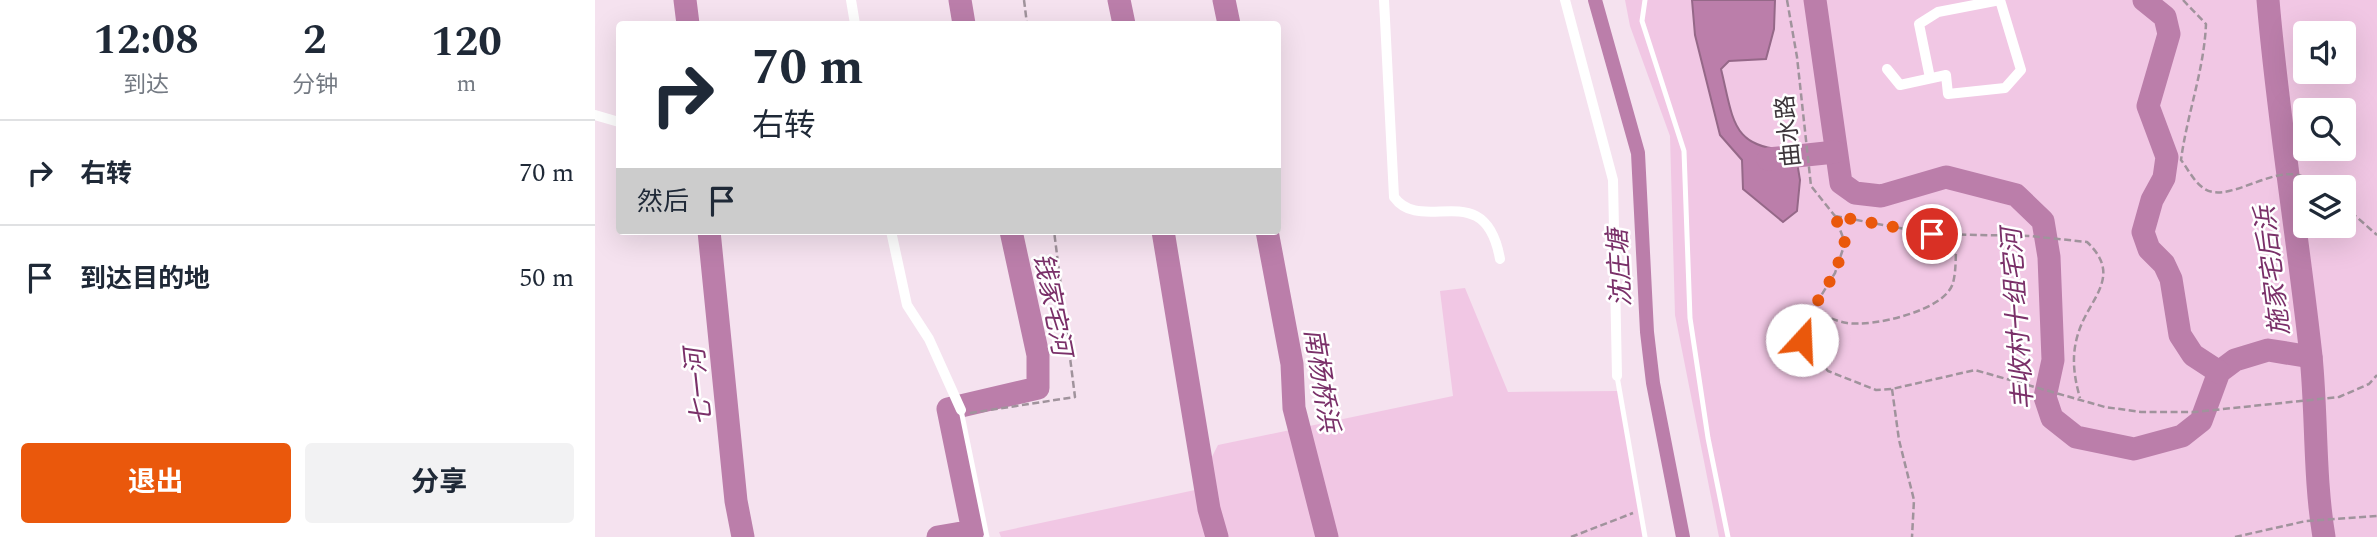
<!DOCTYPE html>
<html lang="zh">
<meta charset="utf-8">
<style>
:root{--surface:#fff;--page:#f2f2f3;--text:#1f2937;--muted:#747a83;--line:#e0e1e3;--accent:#ea580c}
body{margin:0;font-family:Spectral,"Noto Sans SC",serif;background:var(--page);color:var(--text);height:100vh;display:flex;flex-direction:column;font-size:26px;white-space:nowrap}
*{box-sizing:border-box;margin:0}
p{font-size:23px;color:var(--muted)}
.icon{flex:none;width:38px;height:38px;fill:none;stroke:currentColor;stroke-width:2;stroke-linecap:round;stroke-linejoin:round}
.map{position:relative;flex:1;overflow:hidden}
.panel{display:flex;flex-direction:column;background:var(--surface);width:595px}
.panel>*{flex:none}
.hud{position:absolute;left:21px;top:21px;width:665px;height:214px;border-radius:7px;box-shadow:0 7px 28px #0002;background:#fff;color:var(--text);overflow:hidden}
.fabs{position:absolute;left:1698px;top:21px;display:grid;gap:14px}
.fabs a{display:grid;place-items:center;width:63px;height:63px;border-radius:7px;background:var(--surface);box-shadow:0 7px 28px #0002;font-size:35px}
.pin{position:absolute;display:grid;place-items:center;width:60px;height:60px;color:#fff;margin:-30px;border:4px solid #fff;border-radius:50%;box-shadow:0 2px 7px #0007}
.me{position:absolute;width:77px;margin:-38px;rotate:20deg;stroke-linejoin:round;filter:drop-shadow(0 0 5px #0008)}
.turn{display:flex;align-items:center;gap:24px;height:147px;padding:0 21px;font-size:32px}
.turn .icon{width:91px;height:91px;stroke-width:2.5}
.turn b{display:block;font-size:49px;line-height:60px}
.then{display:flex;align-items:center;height:66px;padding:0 21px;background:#0003;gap:14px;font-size:26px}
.eta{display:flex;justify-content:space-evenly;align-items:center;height:119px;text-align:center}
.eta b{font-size:42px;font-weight:700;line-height:49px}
.cta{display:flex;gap:14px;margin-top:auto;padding:14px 21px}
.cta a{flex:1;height:80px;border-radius:7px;background:var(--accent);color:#fff;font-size:28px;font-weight:700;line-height:80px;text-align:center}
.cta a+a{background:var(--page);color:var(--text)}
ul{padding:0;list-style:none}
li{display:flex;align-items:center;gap:21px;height:105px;padding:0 21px;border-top:2px solid var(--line)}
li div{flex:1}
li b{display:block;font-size:26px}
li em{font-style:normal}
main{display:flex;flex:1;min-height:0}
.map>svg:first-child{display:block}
</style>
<main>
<section class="panel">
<div class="eta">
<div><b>12:08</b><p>到达</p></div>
<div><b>2</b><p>分钟</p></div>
<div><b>120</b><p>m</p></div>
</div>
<ul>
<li><svg class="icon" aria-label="right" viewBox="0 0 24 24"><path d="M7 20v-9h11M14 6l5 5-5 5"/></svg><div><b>右转</b></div><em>70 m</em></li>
<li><svg class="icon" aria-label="arrive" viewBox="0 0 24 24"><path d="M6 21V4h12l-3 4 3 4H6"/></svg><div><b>到达目的地</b></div><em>50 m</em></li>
</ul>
<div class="cta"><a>退出</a><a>分享</a></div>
</section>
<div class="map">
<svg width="1782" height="537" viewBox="0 0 1782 537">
<rect width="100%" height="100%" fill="#f5e2ef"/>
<g fill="#f1c7e4" fill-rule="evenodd">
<path d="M1030,0H1782V537H1124L1080,315L1075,136L1035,26ZM1710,33H1748V72H1710ZM1710,110H1748V149H1710ZM1710,187H1748V226H1710Z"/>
<path d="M870,288L913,392L1023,391L1049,537H406L404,532L600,490L623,445L858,396L845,291Z"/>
</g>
<path fill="#bb7eaa" stroke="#956888" stroke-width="2" d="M1097,0H1180L1179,29L1171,59L1134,61L1126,69C1139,122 1136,150 1200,150L1205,180L1202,211L1188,222L1148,189L1147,160L1125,135L1100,35Z"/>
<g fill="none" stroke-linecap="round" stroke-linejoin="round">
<path stroke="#bb7eaa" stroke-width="14" d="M1000,0L1043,153L1052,332L1058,383L1088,537"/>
<g stroke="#bb7eaa" stroke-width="23">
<path d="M90,0L93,24"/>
<path d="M365,0L369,24"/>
<path d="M524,0L529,24"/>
<path d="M629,0L634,24"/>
<path d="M1220,0L1246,183L1260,193L1286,196L1351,177L1421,195L1448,221L1454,257L1458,360L1450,397L1457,418L1481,437L1539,449L1587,436L1606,421L1624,372L1640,360L1673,350L1716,357"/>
<path d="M1549,0L1570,17L1574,34L1553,106L1572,157L1569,178L1557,200L1548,232L1554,249L1569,264L1576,279L1585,335L1598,355L1624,372"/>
<path d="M1673,0C1683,119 1703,237 1716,356C1722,416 1719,477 1729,537"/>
<path d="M1173,159L1240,152"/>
<path d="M114,231L141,501L148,537"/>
<path d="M568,231L614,509L622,537"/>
<path d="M672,231L697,364L699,408L732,537"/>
<path d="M343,537L378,531L353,409L443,388V355L416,231"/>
</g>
<g stroke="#a0939c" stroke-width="2.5" stroke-dasharray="7 3.5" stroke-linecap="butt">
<path d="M429,0L432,24"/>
<path d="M1192,0L1202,57L1216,186L1240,216L1250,243L1240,273L1216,312L1207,340L1233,371L1281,390L1297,389L1380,370L1510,407L1546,412H1600L1744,397L1774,384L1782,375"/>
<path d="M1588,0L1611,24C1609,71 1592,114 1586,160C1593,169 1598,180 1607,187C1629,206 1673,168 1703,175C1711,177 1720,184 1728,187"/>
<path d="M1748,205L1782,235"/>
<path d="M1240,216L1337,234L1435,236L1492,242C1529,277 1493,299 1483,334C1476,356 1479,377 1485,398"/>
<path d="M1217,310C1228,315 1240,321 1252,323C1278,327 1350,311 1358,283C1362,268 1360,249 1362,234"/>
<path d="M1297,389L1304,440L1319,500L1317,537"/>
<path d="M375,413L480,397L459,231"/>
<path d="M976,537L1038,513"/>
<path d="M1640,537L1711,521L1782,516"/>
</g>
<g stroke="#fff" stroke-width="5">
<path d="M1050,0L1047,21L1089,151L1095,318L1113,438L1133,537"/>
<path d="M1022,376L1050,537"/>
<path d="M366,410L392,537"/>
</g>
<g stroke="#fff" stroke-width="10">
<path d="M256,0L260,24"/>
<path d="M789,0L799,197C827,236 890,175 905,259"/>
<path d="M970,0L1018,180L1022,376"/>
<path d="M1292,69L1305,85L1351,75L1353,94L1410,88L1426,70L1405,0"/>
<path d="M1335,78L1324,24L1343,12L1405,0"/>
<path d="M0,115L24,122"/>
<path d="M296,231L312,305L334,339L366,410"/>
</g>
</g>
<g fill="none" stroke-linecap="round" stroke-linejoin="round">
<path stroke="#ea580c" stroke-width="12" stroke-dasharray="0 21.6" d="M1207,340L1216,312L1240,273L1250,243L1240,216L1337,234"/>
</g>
<g text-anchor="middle" stroke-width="5" stroke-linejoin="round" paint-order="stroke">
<g font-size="24" fill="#3c353a" stroke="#fff">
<text transform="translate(1193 131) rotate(-96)" y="8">曲水路</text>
</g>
<g font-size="26" font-style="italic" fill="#7a3069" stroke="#fff">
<text transform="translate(1024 268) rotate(-93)" y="9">沈庄塘</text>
<text transform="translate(1677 271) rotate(-97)" y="9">施家宅后浜</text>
<text transform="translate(458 304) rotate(79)" y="9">钱家宅河</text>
<text transform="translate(1422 319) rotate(-94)" y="9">丰收村十组宅河</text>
<text transform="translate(727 380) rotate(81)" y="9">南杨桥浜</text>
<text transform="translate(103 387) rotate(-96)" y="9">七一河</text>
</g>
</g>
</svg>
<div class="fabs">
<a><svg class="icon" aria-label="sound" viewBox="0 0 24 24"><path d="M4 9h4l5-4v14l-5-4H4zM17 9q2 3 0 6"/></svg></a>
<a><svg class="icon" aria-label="search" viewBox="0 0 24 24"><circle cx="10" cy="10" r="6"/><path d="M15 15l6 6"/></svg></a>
<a><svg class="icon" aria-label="layers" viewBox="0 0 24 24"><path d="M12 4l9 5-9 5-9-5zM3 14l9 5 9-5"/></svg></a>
</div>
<div class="pin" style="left:1337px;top:234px;background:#d93025"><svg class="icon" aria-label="arrive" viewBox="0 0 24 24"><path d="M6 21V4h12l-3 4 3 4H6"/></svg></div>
<svg class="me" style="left:1207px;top:340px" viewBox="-20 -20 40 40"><circle r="19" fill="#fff"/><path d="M0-13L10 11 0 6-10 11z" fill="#ea580c"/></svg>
<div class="hud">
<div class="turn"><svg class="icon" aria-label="right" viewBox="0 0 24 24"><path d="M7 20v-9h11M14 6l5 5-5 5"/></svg><div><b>70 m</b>右转</div></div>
<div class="then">然后<svg class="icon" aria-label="arrive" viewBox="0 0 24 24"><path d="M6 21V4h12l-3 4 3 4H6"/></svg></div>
</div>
</div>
</main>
